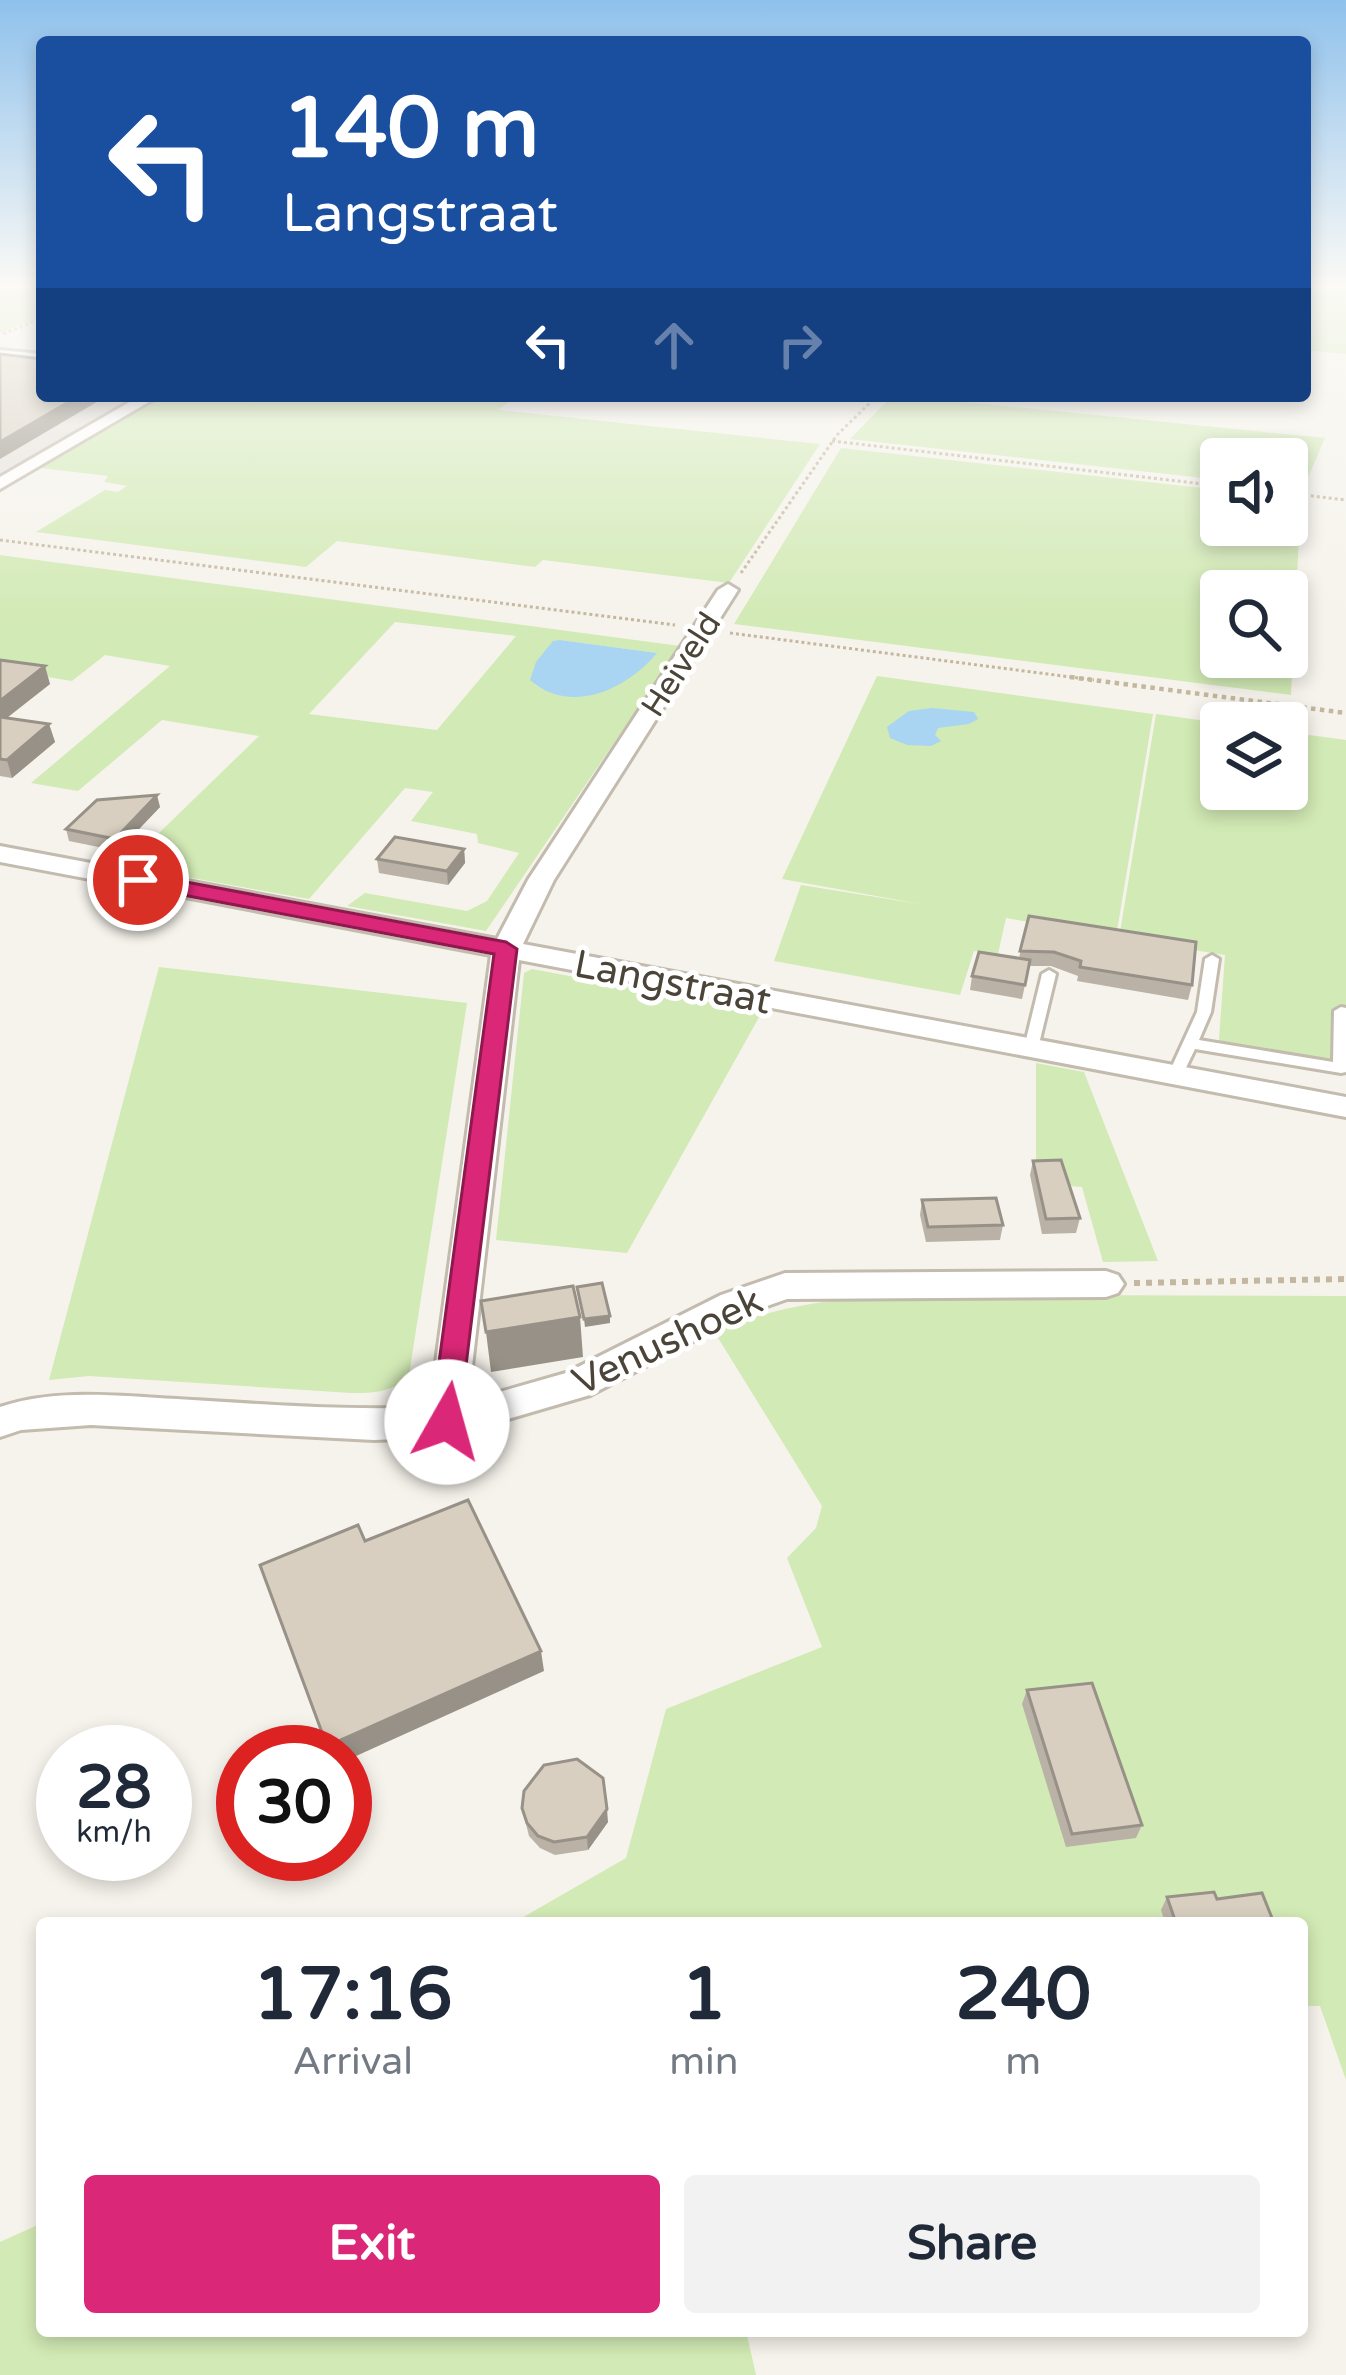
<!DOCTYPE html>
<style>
:root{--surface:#fff;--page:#f2f2f3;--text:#1f2937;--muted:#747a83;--accent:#db2777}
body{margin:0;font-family:"Varela Round",sans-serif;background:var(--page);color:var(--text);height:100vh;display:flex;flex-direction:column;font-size:45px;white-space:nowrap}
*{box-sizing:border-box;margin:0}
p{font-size:39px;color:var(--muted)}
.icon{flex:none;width:66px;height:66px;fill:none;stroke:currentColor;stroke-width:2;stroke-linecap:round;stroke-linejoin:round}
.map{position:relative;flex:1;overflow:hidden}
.drawer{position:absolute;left:36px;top:1917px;width:1272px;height:420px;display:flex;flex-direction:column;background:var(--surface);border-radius:12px;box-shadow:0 6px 18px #0003}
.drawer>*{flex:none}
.guide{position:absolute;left:36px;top:36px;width:1275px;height:366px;border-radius:12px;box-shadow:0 6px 18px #0003;background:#1a4fa0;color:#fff;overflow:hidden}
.controls{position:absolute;left:1200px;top:438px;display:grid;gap:24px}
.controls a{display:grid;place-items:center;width:108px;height:108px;border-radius:12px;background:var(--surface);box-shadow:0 6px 18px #0003;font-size:60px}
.speed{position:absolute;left:36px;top:1725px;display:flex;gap:24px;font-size:60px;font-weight:700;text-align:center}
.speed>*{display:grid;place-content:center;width:156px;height:156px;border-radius:50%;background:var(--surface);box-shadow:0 6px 18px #0003;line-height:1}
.speed small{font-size:30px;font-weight:400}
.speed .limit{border:18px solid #d22;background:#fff;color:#111}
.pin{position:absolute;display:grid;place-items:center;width:102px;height:102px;color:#fff;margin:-51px;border:6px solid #fff;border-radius:50%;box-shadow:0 3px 12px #0007}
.me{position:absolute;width:132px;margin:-66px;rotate:7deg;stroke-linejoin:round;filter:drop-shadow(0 0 9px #0008)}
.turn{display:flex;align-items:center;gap:42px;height:252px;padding:0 48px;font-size:54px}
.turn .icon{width:156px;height:156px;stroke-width:2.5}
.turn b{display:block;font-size:84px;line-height:102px}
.lanes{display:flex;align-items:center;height:114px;padding:0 48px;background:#0003;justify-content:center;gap:60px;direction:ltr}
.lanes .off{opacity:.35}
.eta{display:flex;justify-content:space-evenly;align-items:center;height:204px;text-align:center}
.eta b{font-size:72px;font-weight:700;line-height:84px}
.cta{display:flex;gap:24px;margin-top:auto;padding:24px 48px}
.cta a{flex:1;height:138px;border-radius:12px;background:var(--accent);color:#fff;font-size:48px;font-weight:700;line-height:138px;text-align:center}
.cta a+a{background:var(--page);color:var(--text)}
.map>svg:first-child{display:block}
</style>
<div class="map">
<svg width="1346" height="2375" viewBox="0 0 1346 2375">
<rect width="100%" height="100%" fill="#f6f3ec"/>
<path fill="#e6e2dd" d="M0,354L42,396H141L0,480Z"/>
<g fill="#d2eab5" fill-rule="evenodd">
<path d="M0,287H42V316L0,333Z"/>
<path d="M1305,287H1346V354L1305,350Z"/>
<path d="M160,396H518L498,410L820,444L729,583L543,560L535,567L337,541L306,567L36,532L105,490L118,492L127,486L104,482L108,476L41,468Z"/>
<path d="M892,396H905L1325,438L1303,489L1287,487V459H1221V480L850,439Z"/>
<path d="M841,448L1221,490V525H1287V497L1301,498L1291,695L734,624ZM1287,591V657H1221V591Z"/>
<path d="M0,555L680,646L486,931L347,906L365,893L467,911L487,901L519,853L478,843L477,834L411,821L433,792L405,788L309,899L125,866L259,736L162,720L78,791L31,783L170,666L105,655L72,681L0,669ZM395,622L516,636L437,730L309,714ZM560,640L656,653C607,688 596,703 535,685Z"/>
<path d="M877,676L1153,714L1116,937L1006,918L998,954L974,951L960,995L774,961L801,885L926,905L782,879Z"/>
<path d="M1156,714L1221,723V789H1287V732L1346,740V1075L1218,1053L1225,955L1119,938Z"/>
<path d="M159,967L467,1003L409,1375C392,1393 374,1393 351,1393L89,1376L49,1380Z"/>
<path d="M532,969L762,1012L627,1253L496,1240L524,973Z"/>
<path d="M1036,1063L1084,1072L1158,1261L1103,1262L1082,1187L1036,1183Z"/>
<path d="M1041,1295L1346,1296V2080L1320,2006H1302V1923H513L626,1858L666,1709L822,1647L787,1558L816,1528L822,1506L715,1333C816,1285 932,1298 1041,1295Z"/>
<path d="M42,2223V2331H746L756,2375H0V2242Z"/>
</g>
<g fill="#a9d4f2">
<path d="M553,641L560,640L657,653C627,689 571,716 530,680L536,662Z"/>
<path d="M932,708L974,712L978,719L969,724L938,728L935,735L941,741L931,746L907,745L890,738L887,727L909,711Z"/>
</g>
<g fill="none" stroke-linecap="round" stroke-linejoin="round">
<defs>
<g id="lane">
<path d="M1212,955L1219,959L1211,1012L1199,1040L1333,1062L1334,1011L1341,1007L1346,1008V1072L1341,1073L1195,1049L1181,1078H1171L1168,1075L1197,1012L1205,959Z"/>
<path d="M1049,970L1056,974L1038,1048L1031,1053L1024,1048L1042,974Z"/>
</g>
<g id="street">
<path d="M0,350L42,354V362L0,358Z"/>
<path d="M140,396H159L0,489V477Z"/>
<path d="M728,584L738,590L554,880L523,944L1346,1097V1117L519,960L468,1401L566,1373L721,1295L785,1273L1106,1271L1118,1275L1124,1284L1118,1293L1106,1297L787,1299L747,1313L590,1395L447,1437L374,1440L91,1425L21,1430L0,1437V1407C56,1388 119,1396 177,1399C261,1404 346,1411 430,1407L491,955L0,862V846L497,939L528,880L718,590Z"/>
</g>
</defs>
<use href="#lane" stroke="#c2bbae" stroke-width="6"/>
<use href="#street" stroke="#c2bbae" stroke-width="6"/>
<g stroke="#c4b79f" stroke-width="3" stroke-dasharray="3 3" stroke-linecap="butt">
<path d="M3,334L42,318"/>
<path d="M832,441L1221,486"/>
<path d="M1287,493L1346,500"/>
<path d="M0,540L675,625"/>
<path d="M741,573L837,435L877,396"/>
<path d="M730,633L1094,680"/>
</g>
<path stroke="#c4b79f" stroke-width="4.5" stroke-dasharray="4.5 4.5" stroke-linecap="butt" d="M1070,677L1346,713"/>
<path stroke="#c4b79f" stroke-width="6" stroke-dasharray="6 6" stroke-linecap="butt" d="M1134,1283L1346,1279"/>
<use href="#lane" fill="#fff" fill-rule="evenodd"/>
<use href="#street" fill="#fff" fill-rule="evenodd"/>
</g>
<g fill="#bab2a6">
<path d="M0,660L50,684L7,718L49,724L55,742L12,778L0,776Z"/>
<path d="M160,807L118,851L69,841L66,829Z"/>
<path d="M464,849L465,863L448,885L379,873L377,859Z"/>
<path d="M1029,916L1192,985L1188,1000L1077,981L1078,976L1051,966H1029L1022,999L970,990L972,976L1019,958Z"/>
<path d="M1033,1161L1080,1218L1076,1233L1042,1234L1030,1175Z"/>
<path d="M922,1200L1003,1225L1000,1240L926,1242L920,1215Z"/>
<path d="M1027,1690L1142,1825L1136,1838L1066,1847L1022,1704Z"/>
<path d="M522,1808L608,1822L588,1850L555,1855L540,1848L529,1836Z"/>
<path d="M1167,1897L1217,1899L1274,1923H1165L1161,1910Z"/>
</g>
<g fill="#979187">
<path d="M79,396H107L0,459V442Z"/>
<path d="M45,666L50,684L0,723V701Z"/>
<path d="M49,724L55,742L12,778L7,760Z"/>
<path d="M157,795L160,807L118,851L115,839Z"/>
<path d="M464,849L465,863L448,885L447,871Z"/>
<path d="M610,1316V1323L585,1327L584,1319Z"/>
<path d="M580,1317L583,1357L491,1372L486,1332Z"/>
<path d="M541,1651L544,1671L345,1761V1752H329L327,1746Z"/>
<path d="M607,1809L608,1822L588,1850L587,1837Z"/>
</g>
<g fill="#d8cfc1" stroke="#979187" stroke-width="3">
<path d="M0,354L42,359V396H79L0,442Z"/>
<path d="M0,660L45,666L0,701Z"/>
<path d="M0,717L49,724L7,760L0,759Z"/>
<path d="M157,795L115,839L66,829L97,800Z"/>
<path d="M395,837L464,849L447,871L377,859Z"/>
<path d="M1029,916L1196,942L1192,985L1080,967L1081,961L1054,952L1020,951Z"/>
<path d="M979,952L1030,960L1025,985L972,976Z"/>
<path d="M1061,1160L1080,1218L1046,1219L1033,1161Z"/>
<path d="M996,1198L1003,1225L928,1227L922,1200Z"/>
<path d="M602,1283L610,1316L584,1319L577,1287Z"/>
<path d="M573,1286L580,1317L486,1332L481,1301Z"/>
<path d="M468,1500L541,1651L327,1746L260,1565L358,1525L365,1541Z"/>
<path d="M1092,1683L1142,1825L1072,1834L1027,1690Z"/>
<path d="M577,1759L603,1778L607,1809L587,1837L554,1842L538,1836L527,1823L522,1808L524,1791L544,1765Z"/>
<path d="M1214,1892L1217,1899L1262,1893L1274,1923H1176L1167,1897Z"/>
</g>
<linearGradient id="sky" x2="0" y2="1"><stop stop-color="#8fc1ec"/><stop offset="0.46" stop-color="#fbfaf6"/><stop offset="1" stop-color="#fbfaf6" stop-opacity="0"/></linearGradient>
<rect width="1346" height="620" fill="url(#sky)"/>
<path fill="#db2777" stroke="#8e194d" stroke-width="3" d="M138,873L506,942L517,949L458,1431L447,1435L436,1431L431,1422L494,954L130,885V875Z"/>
<g text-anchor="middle" stroke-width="10" stroke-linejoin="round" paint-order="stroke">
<g font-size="33" fill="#4b4439" stroke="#fff">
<text transform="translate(680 664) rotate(-57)" y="12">Heiveld</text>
</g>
<g font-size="39" fill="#4b4439" stroke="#fff">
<text transform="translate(673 981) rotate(11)" y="14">Langstraat</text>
<text transform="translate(667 1340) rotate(-25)" y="14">Venushoek</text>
</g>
</g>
</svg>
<div class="controls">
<a><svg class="icon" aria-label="sound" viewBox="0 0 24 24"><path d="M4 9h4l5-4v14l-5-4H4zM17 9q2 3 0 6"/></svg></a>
<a><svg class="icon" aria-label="search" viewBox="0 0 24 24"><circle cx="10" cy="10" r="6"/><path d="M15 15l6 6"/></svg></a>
<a><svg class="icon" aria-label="layers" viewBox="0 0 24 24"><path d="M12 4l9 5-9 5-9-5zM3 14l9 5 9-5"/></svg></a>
</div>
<div class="speed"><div>28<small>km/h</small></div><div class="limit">30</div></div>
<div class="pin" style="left:138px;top:880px;background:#d93025"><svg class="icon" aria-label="arrive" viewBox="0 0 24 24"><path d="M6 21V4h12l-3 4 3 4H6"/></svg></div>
<svg class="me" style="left:447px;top:1422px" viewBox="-20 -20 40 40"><circle r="19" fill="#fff"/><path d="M0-13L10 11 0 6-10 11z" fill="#db2777"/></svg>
<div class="guide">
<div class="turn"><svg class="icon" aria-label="left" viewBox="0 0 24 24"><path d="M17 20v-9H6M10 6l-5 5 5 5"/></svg><div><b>140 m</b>Langstraat</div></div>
<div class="lanes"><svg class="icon" aria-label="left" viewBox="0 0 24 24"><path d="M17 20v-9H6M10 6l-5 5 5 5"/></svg><svg class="icon off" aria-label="ahead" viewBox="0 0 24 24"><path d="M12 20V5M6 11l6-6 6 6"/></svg><svg class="icon off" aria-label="right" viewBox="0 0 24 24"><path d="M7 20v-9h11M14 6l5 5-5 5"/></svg></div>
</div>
<section class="drawer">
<div class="eta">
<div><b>17:16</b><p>Arrival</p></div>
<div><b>1</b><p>min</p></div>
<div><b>240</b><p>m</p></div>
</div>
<div class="cta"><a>Exit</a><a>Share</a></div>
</section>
</div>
